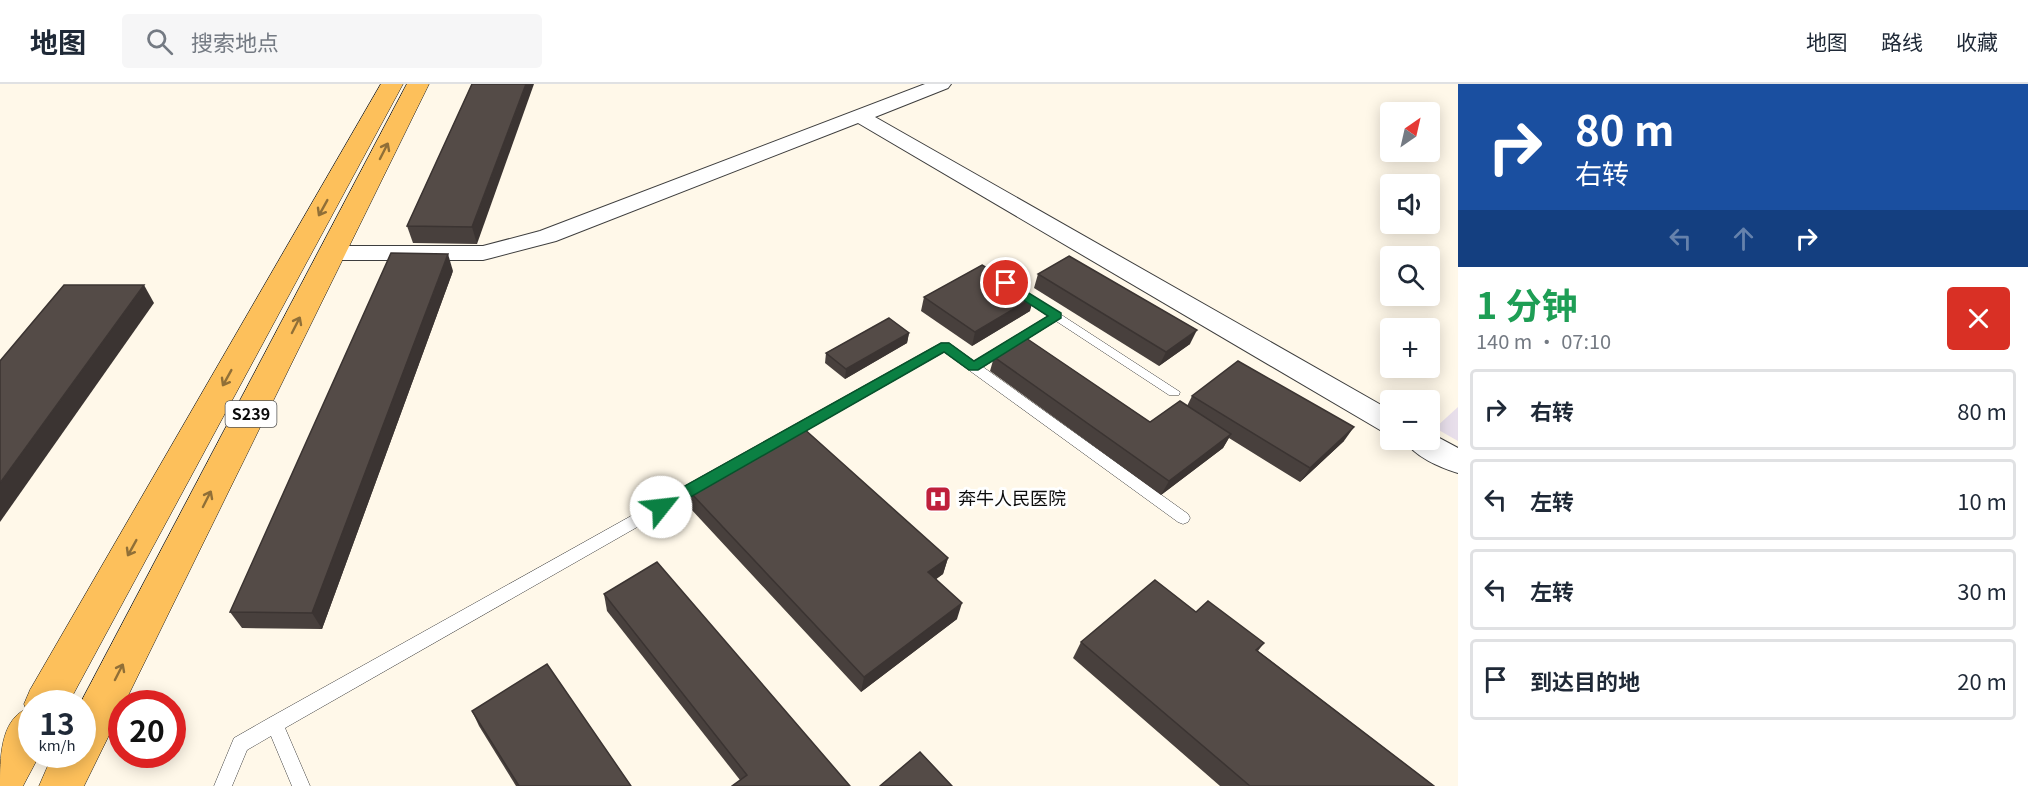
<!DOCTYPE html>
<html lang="zh">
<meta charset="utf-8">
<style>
:root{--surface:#fff;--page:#f6f6f7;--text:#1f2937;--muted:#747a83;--line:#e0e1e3}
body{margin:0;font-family:Georgia,"Noto Sans SC",serif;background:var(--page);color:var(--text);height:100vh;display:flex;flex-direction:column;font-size:22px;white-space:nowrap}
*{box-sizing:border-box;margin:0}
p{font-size:20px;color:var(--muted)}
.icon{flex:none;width:33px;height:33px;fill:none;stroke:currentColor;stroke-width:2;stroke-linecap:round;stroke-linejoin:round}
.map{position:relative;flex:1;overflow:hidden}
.side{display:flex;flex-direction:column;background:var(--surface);width:570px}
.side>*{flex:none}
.top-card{background:#1a4fa0;color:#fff;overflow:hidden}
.needle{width:39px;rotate:34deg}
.tools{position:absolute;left:1380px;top:18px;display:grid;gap:12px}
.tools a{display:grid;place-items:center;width:60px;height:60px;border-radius:6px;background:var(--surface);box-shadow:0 3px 15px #0003;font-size:30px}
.speed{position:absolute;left:18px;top:606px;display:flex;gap:12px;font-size:30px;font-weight:700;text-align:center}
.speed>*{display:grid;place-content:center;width:78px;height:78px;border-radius:50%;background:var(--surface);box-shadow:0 3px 15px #0003;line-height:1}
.speed small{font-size:15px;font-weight:400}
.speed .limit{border:9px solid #d22;background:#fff;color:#111}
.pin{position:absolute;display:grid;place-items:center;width:51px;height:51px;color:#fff;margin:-26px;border:3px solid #fff;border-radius:50%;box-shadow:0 2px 6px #0007}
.me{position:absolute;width:66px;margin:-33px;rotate:61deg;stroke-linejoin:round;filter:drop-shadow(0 0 4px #0008)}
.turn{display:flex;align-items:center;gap:21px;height:126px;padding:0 18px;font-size:27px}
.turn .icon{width:78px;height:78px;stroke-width:2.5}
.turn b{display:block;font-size:42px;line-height:51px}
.lanes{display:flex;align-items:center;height:57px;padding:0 18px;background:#0003;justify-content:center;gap:30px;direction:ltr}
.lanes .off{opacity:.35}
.round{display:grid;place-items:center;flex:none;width:63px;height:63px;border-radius:6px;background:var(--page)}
.overview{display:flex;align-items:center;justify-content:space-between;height:102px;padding:0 18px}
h1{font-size:36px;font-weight:700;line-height:45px;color:#1e9e55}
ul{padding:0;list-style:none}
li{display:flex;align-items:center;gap:18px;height:81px;margin:0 12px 9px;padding:0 6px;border:3px solid var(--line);border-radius:6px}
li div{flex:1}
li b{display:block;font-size:22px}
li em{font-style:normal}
header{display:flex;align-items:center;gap:36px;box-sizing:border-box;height:84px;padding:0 30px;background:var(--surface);border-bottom:2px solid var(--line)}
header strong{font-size:28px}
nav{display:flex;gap:33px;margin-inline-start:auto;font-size:21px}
.search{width:420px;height:54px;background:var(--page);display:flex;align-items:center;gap:15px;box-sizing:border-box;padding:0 21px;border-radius:6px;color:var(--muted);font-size:22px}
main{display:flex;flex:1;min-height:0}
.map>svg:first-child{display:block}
</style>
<header>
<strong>地图</strong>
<div class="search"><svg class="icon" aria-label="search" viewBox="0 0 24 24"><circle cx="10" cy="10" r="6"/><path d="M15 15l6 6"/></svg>搜索地点</div>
<nav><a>地图</a><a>路线</a><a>收藏</a></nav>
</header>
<main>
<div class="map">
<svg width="1458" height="702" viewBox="0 0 1458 702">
<rect width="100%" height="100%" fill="#fff8e9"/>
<path fill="#e8dfeb" d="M1458,323V357L1435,344Z"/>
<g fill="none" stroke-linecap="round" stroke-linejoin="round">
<defs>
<path id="service" d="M1020,204L1180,308L1179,311H1169L1056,237L983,283L1188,430L1190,434L1188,438L1183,440L1178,438L944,268L285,644L310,702H292L271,652L247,666L232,702H214L234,654L269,634L941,259H949L974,277L1048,232L1016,211V205Z"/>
<g id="minor">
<path d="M925,0H951L948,4L875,33L1390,326V349L1380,346L858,39L556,157L491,174L483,176H333L325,174L321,169L325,164L333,162H483L540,147Z"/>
<path d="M1430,349L1458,364V389C1441,384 1413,372 1405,356H1430Z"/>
</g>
<g id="primary">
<path d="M381,0H403L68,620H32V670H40L23,702H0C0,675 0,637 26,625L24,620L30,606Z"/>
<path d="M407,0H429L124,620H122V625L84,702H39L53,670H82V620H80Z"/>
</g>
</defs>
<use href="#service" stroke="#3e3e3e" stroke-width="1"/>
<use href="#minor" stroke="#3e3e3e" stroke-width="2"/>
<use href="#primary" stroke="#1c1c1c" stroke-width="1"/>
<use href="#service" fill="#fff" fill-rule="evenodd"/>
<use href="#minor" fill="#fff" fill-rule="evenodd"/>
<use href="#primary" fill="#fdc05b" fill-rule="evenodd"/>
</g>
<g fill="#48403d">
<path d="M472,0L477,160L413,159L407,142Z"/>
<path d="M453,187L322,545L242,544L230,528Z"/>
<path d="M1038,190L1190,260L1159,282L1034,204Z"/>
<path d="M924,213L1030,227L972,262L921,227Z"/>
<path d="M909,249L907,259L845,295L825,279L826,269Z"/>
<path d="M994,273L1150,338L1187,322L1192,312L1344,357L1300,398L1229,354L1223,364L1161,411L990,287Z"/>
<path d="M689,407L948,474L943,490L936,495L957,535L861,608L690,424Z"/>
<path d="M604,510L850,702L740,696L607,527Z"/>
<path d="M1196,528L1264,559L1258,567L1434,702H1220L1073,574L1081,558Z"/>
<path d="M472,627L631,702H516L479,642Z"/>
</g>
<g fill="#3b3432">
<path d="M526,0H534L477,160L472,143Z"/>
<path d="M448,170L453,187L322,545L312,529Z"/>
<path d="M144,201L154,219L0,438V399Z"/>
<path d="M1034,213L1030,227L972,262L975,248Z"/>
<path d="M1197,246L1190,260L1159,282L1166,268Z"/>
<path d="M909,249L907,259L845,295L846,285Z"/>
<path d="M1354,343L1344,357L1300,398L1310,384Z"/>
<path d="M1231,350L1223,364L1161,411L1169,397Z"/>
<path d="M948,474L943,490L924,504L928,488Z"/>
<path d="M962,519L957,535L861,608L864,593Z"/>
</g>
<g fill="#544b47" stroke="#3b3432" stroke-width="1.5">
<path d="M472,0H526L472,143L407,142Z"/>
<path d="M391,169L448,170L312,529L230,528Z"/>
<path d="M1069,172L1197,246L1166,268L1038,190Z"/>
<path d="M982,181L1034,213L975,248L924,213Z"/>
<path d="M64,201H144L0,399V277Z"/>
<path d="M889,234L909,249L846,285L826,269Z"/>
<path d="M1026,254L1150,338L1180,317L1231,350L1169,397L994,273Z"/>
<path d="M1238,277L1354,343L1310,384L1192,312Z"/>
<path d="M802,343L948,474L928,488L962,519L864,593L689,407Z"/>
<path d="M657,478L850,702H732L747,691L604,510Z"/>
<path d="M1155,496L1196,528L1208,517L1264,559L1256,566L1434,702H1250L1081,558Z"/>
<path d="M547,580L631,702H519L472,627Z"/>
<path d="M920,668L952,702H880Z"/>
</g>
<defs><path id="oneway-shaft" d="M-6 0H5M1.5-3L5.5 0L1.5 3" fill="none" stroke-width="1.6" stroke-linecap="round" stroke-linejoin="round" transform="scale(1.5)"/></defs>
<g stroke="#906f37">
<use href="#oneway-shaft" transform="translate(384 67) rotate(-63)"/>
<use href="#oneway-shaft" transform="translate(323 124) rotate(119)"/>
<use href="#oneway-shaft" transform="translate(296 241) rotate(-63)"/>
<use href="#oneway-shaft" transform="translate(227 294) rotate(119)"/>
<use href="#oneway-shaft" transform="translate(207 415) rotate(-63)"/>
<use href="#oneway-shaft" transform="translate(132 464) rotate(119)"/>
<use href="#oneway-shaft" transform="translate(119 588) rotate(-63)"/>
</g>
<path fill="#0b8043" stroke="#07532c" stroke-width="1.5" d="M1006,195L1061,229V234L978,286H969L944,268L666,427H656L653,423L656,418L941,259H949L974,277L1048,232L1002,202V197Z"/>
<defs>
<symbol id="hospital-square" viewBox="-11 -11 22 22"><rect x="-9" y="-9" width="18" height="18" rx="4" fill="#bf203c" stroke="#fff"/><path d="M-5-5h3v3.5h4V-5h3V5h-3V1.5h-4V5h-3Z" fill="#fff"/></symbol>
</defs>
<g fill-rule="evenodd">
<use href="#hospital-square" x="923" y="400" width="30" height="30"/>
</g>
<g text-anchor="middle" stroke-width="6" stroke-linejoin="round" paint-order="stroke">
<rect fill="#fff" stroke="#545454" stroke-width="1.5" x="225.5" y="317" width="51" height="26" rx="4.5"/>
<g font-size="16" font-weight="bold" fill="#0b0b0b">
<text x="251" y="336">S239</text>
</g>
<g font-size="18" fill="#0b0b0b" stroke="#fff" text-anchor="start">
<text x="958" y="421">奔牛人民医院</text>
</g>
</g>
</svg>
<div class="tools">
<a><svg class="needle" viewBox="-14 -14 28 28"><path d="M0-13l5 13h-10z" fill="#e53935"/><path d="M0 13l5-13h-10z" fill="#747a83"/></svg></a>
<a><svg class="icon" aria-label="sound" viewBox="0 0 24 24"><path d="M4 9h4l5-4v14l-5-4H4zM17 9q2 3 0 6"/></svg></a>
<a><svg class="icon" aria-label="search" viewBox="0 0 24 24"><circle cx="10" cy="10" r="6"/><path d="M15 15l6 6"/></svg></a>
<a>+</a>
<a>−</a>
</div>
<div class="speed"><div>13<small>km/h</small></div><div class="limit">20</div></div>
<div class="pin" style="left:1006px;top:199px;background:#d93025"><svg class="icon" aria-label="arrive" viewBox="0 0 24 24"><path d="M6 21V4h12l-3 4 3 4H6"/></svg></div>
<svg class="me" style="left:661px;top:423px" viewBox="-20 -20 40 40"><circle r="19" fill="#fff"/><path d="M0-13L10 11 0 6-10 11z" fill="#0b8043"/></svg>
</div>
<section class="side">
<div class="top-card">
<div class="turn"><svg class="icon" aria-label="right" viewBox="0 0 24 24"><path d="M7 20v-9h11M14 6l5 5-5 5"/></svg><div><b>80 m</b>右转</div></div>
<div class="lanes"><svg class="icon off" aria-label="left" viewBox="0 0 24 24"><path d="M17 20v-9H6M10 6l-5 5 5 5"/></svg><svg class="icon off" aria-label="ahead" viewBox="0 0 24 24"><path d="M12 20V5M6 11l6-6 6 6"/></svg><svg class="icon" aria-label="right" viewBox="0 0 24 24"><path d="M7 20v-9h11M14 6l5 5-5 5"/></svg></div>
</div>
<div class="overview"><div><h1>1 分钟</h1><p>140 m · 07:10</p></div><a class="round" style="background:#d93025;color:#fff"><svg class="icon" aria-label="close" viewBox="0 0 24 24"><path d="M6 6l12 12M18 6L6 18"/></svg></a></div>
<ul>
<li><svg class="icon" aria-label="right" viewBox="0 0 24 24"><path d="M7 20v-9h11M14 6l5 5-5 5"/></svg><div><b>右转</b></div><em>80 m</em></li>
<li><svg class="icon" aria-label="left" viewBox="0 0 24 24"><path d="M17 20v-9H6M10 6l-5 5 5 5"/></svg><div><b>左转</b></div><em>10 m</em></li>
<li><svg class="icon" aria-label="left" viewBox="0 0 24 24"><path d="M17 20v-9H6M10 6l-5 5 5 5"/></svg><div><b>左转</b></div><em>30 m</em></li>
<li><svg class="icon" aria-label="arrive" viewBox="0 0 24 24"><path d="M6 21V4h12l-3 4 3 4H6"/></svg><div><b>到达目的地</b></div><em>20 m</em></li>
</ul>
</section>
</main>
